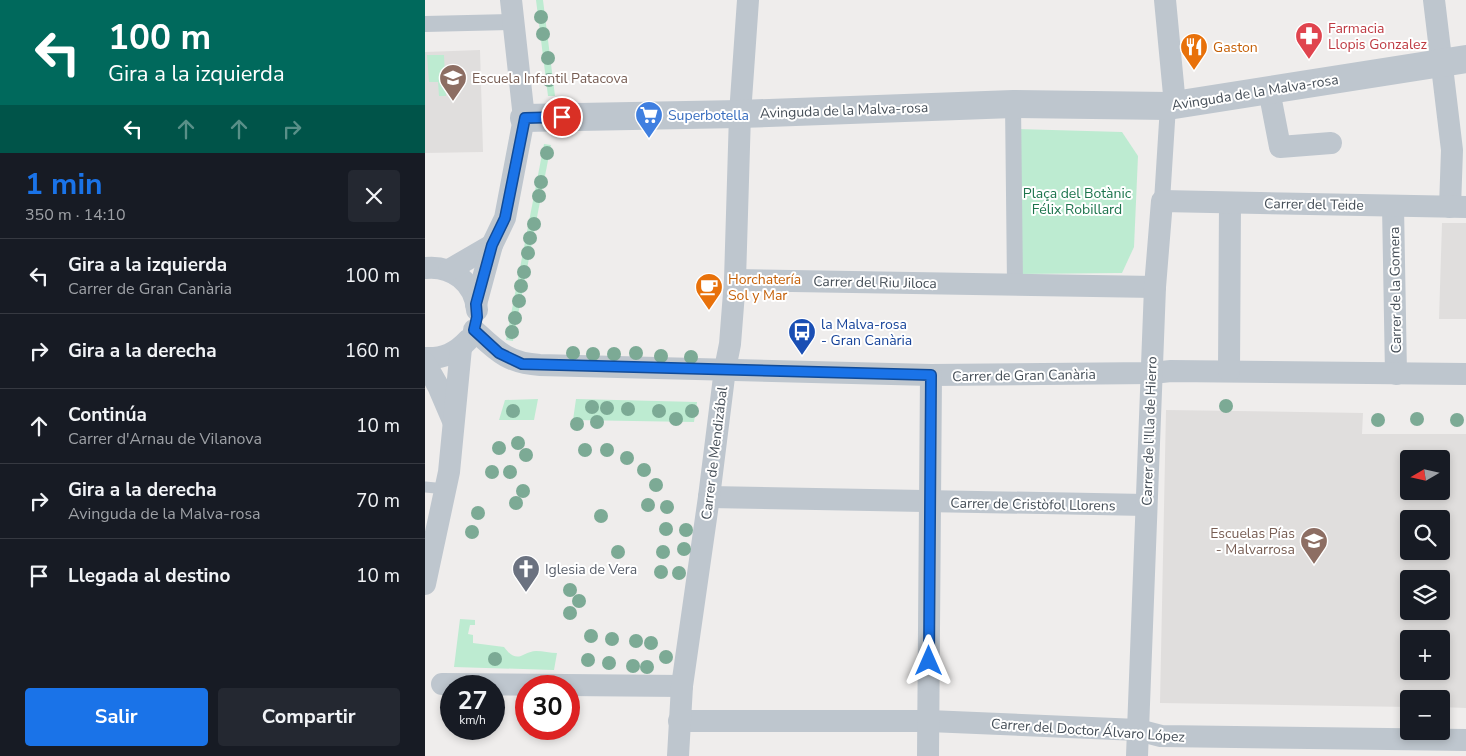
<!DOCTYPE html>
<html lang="es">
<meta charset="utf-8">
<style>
:root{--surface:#171b24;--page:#242831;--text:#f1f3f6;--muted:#9ea1a6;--line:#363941;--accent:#1a73e8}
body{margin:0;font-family:"Nunito Sans",sans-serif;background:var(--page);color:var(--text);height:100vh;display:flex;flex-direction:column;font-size:19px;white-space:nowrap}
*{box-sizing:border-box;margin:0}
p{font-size:16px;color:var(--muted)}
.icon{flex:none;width:28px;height:28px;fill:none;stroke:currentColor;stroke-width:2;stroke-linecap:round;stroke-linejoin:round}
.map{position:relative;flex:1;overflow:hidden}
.side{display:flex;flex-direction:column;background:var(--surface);width:425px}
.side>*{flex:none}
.guide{background:#00695c;color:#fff;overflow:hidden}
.needle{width:32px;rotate:261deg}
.fabs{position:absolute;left:975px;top:450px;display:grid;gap:10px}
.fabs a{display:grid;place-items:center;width:50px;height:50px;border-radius:5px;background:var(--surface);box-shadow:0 2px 8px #0003;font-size:25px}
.speed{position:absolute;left:15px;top:675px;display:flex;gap:10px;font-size:25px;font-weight:700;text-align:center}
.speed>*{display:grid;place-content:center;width:65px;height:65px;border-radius:50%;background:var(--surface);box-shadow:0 2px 8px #0003;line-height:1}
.speed small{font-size:12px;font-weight:400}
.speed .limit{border:8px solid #d22;background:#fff;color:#111}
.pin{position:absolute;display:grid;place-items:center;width:42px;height:42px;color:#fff;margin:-21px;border:2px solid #fff;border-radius:50%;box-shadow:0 1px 5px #0007}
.me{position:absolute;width:55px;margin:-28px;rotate:0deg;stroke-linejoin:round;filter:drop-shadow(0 0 4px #0008)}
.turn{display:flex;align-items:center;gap:18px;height:105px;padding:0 25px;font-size:22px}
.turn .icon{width:65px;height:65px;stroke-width:2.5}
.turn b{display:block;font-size:35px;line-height:42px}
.lanes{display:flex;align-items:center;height:48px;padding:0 25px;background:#0003;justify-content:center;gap:25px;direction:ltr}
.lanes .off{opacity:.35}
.round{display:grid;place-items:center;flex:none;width:52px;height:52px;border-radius:5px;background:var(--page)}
.head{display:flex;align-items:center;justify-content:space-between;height:85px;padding:0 25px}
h1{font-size:30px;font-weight:700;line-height:38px;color:var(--accent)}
.cta{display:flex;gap:10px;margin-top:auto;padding:10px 25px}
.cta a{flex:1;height:58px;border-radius:5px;background:var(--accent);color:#fff;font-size:20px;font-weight:700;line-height:58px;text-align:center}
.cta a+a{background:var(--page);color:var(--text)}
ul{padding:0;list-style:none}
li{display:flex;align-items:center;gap:15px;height:75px;padding:0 25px;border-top:1px solid var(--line)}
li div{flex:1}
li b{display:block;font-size:19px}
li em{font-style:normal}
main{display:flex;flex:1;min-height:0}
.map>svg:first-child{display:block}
</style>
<main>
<section class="side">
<div class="guide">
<div class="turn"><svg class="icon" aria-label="left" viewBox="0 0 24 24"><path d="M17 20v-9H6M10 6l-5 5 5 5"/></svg><div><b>100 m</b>Gira a la izquierda</div></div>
<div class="lanes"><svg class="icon" aria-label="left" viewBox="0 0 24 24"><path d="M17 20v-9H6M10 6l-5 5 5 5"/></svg><svg class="icon off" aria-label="ahead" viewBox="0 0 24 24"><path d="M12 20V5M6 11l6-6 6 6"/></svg><svg class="icon off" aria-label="ahead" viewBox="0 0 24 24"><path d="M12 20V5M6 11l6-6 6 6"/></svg><svg class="icon off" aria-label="right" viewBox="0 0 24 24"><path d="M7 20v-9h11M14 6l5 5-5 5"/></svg></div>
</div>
<div class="head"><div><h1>1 min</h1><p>350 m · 14:10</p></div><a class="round"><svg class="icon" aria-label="close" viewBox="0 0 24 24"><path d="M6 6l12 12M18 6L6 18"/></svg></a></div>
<ul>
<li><svg class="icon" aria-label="left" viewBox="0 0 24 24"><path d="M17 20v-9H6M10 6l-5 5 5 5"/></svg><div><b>Gira a la izquierda</b><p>Carrer de Gran Canària</p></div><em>100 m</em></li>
<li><svg class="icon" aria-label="right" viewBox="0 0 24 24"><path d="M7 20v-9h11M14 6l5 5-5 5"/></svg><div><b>Gira a la derecha</b></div><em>160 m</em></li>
<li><svg class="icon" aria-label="ahead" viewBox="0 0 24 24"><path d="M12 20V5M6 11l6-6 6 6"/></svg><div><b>Continúa</b><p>Carrer d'Arnau de Vilanova</p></div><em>10 m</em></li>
<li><svg class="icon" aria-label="right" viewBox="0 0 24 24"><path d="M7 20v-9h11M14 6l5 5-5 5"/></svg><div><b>Gira a la derecha</b><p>Avinguda de la Malva-rosa</p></div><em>70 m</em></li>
<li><svg class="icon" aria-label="arrive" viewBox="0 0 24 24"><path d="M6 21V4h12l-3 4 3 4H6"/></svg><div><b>Llegada al destino</b></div><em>10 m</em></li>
</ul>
<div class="cta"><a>Salir</a><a>Compartir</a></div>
</section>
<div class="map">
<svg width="1041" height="756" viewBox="0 0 1041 756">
<rect width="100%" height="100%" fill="#efedec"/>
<g fill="#e0dedd" fill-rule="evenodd">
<path d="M55,50L58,152L0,153V52Z"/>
<path d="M1017,223H1041V319H1014Z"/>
<path d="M741,410L938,413L937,434H1041V708L1016,707V699H984V707L735,703ZM984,459H1016V491H984ZM984,519H1016V551H984ZM984,579H1016V611H984ZM984,639H1016V671H984Z"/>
</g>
<g fill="#bdebd1">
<path d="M111,0H118L130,96H123Z"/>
<path d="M2,55H19L21,96H14L13,82H4Z"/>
<path d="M592,129L697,132L713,156L709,247L697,273L593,274Z"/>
<path d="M119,144L126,145L88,341L81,340Z"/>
<path d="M113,399L109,420H74L80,400Z"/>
<path d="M151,399L272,402L269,422L148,420Z"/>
<path d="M35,619L50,620V625H45L43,634L48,635V643L79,647C93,666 98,651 111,651C118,651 125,653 132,653L129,670L29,667Z"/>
</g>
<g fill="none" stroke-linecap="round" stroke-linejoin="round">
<path stroke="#bec6ce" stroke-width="11" d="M0,487L21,489"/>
<g stroke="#bec6ce" stroke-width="16">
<path d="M0,24L89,22"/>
<path d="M588,104L590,284"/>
<path d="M737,201L743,106"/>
</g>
<g stroke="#bec6ce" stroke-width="22">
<path d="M740,0L750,105"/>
<path d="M1009,0L1027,150L1025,207"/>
<path d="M844,90L855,147L906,143"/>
<path d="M968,206L971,374"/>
<path d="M0,268C27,265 50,283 52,310"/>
<path d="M24,270L67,245"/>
<path d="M310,280L730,287"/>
<path d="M51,304L67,245L80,218L99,118L86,0"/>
<path d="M49,330C72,351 82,363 115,365L506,375L727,373L746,371L1041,374"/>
<path d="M0,358C18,359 31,353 43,340"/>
<path d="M0,363L13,386L28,421"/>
<path d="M804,371L805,203"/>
<path d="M284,497L721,505"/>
<path d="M0,584L24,472L36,348"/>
<path d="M17,684L257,686"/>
<path d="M254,721H504L713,730L736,736L1041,740"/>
<path d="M253,756L257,686L284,497L300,369L305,344L310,280L315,114L323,0"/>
<path d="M503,756L506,375"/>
<path d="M712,756L730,287L737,201L1041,207"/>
</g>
<path stroke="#bec6ce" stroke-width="28" d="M99,118L315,114L588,104L743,106L1041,59"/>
</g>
<g fill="#7caa95">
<circle cx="116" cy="17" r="7"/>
<circle cx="118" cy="34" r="7"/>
<circle cx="123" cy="58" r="7"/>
<circle cx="124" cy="80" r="7"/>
<circle cx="122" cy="153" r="7"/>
<circle cx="116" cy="182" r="7"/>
<circle cx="114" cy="196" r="7"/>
<circle cx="109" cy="224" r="7"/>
<circle cx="105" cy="238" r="7"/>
<circle cx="103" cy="253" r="7"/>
<circle cx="99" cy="272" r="7"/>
<circle cx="96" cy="286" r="7"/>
<circle cx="94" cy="301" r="7"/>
<circle cx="90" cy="318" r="7"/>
<circle cx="87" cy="332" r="7"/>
<circle cx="148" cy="353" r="7"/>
<circle cx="211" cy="353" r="7"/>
<circle cx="168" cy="354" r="7"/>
<circle cx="189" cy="354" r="7"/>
<circle cx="236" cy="356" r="7"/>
<circle cx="266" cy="357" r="7"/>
<circle cx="801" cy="406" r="7"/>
<circle cx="167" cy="407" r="7"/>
<circle cx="182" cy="408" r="7"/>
<circle cx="203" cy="409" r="7"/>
<circle cx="88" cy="411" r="7"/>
<circle cx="234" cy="411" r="7"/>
<circle cx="267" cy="411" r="7"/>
<circle cx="251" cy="419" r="7"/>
<circle cx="992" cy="419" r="7"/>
<circle cx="953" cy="420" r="7"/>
<circle cx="1032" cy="420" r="7"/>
<circle cx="172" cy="422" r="7"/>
<circle cx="152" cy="424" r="7"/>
<circle cx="93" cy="443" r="7"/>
<circle cx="74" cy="448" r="7"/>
<circle cx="160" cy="450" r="7"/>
<circle cx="182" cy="450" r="7"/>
<circle cx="101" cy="455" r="7"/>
<circle cx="202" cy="458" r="7"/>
<circle cx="219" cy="470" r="7"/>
<circle cx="67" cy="472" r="7"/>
<circle cx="85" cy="472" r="7"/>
<circle cx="231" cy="485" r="7"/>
<circle cx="98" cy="491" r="7"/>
<circle cx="91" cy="503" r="7"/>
<circle cx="223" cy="505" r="7"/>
<circle cx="242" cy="507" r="7"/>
<circle cx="53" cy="513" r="7"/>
<circle cx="176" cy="516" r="7"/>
<circle cx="241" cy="529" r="7"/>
<circle cx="261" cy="530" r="7"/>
<circle cx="47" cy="532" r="7"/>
<circle cx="259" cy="549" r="7"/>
<circle cx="193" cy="552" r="7"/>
<circle cx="238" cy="552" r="7"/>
<circle cx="236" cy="572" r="7"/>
<circle cx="254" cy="573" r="7"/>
<circle cx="145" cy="590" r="7"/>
<circle cx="154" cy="601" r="7"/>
<circle cx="145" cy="613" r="7"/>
<circle cx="166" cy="636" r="7"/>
<circle cx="187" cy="639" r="7"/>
<circle cx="211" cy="641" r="7"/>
<circle cx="226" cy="643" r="7"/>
<circle cx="241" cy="657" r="7"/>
<circle cx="70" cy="659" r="7"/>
<circle cx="163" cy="660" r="7"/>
<circle cx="184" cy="663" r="7"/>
<circle cx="208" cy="666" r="7"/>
<circle cx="222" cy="667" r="7"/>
</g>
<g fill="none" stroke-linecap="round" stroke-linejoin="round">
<defs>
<path id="route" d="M137,117L100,118L80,218L67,245L51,304L52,317L49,330L74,353L97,364L506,375L504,661"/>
</defs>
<use href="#route" stroke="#114b97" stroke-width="12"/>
<use href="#route" stroke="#1a73e8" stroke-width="9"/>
</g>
<defs>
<symbol id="pharmacy-pin" viewBox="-11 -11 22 30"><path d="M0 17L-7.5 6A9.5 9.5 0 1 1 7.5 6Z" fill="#e0444e" stroke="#fff"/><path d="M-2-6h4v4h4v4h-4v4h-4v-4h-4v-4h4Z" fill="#fff"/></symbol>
<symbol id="restaurant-pin" viewBox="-11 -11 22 30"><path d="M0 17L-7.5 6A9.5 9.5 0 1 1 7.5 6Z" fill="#e8710a" stroke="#fff"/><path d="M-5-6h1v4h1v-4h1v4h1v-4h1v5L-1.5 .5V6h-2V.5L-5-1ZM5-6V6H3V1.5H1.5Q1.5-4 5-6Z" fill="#fff"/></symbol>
<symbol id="school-pin" viewBox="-11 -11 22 30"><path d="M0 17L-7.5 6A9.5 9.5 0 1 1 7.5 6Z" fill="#8d6e63" stroke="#fff"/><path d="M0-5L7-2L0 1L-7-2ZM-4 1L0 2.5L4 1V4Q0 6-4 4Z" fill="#fff"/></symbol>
<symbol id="supermarket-pin" viewBox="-11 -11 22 30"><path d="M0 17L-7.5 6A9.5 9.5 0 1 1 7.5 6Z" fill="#3f7fe0" stroke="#fff"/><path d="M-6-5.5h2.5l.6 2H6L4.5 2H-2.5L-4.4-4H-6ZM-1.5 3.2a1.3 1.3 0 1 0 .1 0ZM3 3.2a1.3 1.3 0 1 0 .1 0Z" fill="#fff"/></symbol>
<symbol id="cafe-pin" viewBox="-11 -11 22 30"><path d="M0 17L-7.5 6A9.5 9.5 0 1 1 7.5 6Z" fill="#e8710a" stroke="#fff"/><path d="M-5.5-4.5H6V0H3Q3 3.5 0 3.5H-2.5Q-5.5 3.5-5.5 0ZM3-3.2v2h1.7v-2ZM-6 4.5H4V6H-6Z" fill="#fff"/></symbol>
<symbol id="bus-pin" viewBox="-11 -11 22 30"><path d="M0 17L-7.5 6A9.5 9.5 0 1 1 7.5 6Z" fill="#1a4fb4" stroke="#fff"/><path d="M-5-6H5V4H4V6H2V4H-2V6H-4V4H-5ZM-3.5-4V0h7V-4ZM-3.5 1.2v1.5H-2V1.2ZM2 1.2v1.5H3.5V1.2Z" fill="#fff"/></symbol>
<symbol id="church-pin" viewBox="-11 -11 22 30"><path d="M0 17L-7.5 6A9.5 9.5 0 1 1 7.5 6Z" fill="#6b7280" stroke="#fff"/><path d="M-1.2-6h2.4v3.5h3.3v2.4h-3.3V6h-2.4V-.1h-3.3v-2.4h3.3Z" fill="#fff"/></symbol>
</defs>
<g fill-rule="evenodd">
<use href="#pharmacy-pin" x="868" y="20" width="32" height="43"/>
<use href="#restaurant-pin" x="753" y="31" width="32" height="43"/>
<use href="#school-pin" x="12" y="62" width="32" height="43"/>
<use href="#supermarket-pin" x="208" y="99" width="32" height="43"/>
<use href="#cafe-pin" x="268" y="271" width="32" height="43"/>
<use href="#bus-pin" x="361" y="316" width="32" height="43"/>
<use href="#school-pin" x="873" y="525" width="32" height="43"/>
<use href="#church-pin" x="85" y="553" width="32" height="43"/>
</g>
<g text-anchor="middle" stroke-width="4" stroke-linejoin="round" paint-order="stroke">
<g font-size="14" fill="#be3a42" stroke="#fff" text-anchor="start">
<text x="903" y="33">Farmacia<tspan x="903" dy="16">Llopis Gonzalez</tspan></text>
</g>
<g font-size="14" fill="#c56008" stroke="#fff" text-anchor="start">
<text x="788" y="52">Gaston</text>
<text x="303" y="284">Horchatería<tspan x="303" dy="16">Sol y Mar</tspan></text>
</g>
<g font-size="14" fill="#785e54" stroke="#fff" text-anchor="start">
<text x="47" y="83">Escuela Infantil Patacova</text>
<text x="870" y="538" text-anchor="end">Escuelas Pías<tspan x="870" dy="16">- Malvarrosa</tspan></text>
</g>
<g font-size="14" fill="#464f58" stroke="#fff">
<text transform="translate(830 92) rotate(-9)" y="5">Avinguda de la Malva-rosa</text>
<text transform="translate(419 110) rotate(-2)" y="5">Avinguda de la Malva-rosa</text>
<text transform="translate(889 204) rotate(1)" y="5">Carrer del Teide</text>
<text transform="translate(450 282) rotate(1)" y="5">Carrer del Riu Jiloca</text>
<text transform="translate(970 290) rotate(-91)" y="5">Carrer de la Gomera</text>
<text transform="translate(599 375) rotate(-1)" y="5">Carrer de Gran Canària</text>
<text transform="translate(724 431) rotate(-88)" y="5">Carrer de l'Illa de Hierro</text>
<text transform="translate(289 453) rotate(-83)" y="5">Carrer de Mendizábal</text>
<text transform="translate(608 504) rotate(1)" y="5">Carrer de Cristòfol Llorens</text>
<text transform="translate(663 730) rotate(4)" y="5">Carrer del Doctor Álvaro López</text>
</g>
<g font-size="14" fill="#366cbe" stroke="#fff" text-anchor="start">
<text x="243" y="120">Superbotella</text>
</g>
<g font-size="14" fill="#1d744d" stroke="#fff">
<text x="652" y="198">Plaça del Botànic<tspan x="652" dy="16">Félix Robillard</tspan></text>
</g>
<g font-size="14" fill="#164399" stroke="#fff" text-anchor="start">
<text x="396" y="329">la Malva-rosa<tspan x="396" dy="16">- Gran Canària</tspan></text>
</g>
<g font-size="14" fill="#5b616d" stroke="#fff" text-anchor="start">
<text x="120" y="574">Iglesia de Vera</text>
</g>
</g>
</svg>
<div class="fabs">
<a><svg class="needle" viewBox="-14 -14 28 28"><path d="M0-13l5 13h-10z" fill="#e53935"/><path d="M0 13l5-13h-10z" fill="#9ea1a6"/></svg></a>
<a><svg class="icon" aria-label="search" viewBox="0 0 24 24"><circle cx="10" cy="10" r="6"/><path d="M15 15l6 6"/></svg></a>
<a><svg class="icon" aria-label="layers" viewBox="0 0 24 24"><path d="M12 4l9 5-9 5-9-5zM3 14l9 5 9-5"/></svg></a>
<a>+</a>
<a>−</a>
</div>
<div class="speed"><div>27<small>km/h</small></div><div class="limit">30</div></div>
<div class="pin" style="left:137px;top:117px;background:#d93025"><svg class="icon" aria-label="arrive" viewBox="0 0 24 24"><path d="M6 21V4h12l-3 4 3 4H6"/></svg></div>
<svg class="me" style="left:504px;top:661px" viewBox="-20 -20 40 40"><path d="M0-17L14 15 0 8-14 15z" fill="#1a73e8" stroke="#fff" stroke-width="4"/></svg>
</div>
</main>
